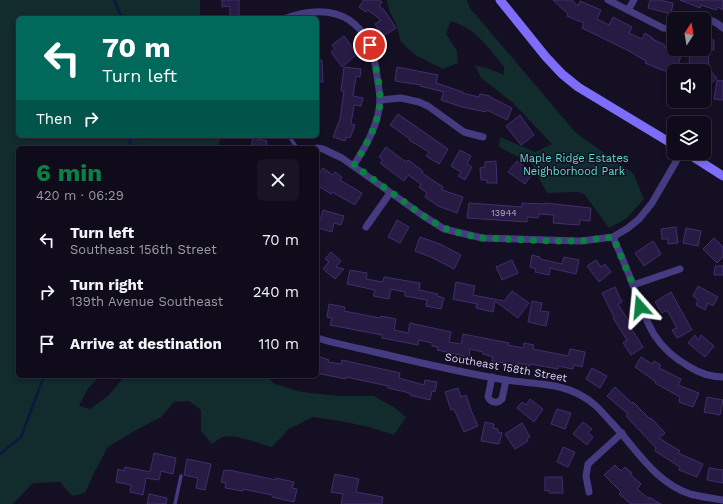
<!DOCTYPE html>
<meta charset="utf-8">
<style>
:root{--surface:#0f0b1a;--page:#181423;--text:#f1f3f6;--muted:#9b9ba2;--line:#2f2b39;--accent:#0b8043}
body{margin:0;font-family:"Work Sans",sans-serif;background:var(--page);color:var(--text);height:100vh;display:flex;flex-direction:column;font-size:15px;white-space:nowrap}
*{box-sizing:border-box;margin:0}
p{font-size:13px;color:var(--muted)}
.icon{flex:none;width:22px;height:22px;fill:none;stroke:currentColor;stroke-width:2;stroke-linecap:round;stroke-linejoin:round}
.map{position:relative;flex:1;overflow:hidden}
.side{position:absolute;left:16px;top:146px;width:303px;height:232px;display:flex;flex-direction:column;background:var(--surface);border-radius:6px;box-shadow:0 2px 6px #0003,0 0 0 1px var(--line)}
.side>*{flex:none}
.top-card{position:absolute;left:16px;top:16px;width:303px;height:122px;border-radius:6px;box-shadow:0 2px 6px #0003,0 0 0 1px var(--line);background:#00695c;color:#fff;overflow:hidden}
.needle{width:26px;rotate:12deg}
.buttons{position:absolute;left:667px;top:12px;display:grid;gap:8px}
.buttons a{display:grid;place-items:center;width:44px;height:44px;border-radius:6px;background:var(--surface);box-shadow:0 2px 6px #0003,0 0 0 1px var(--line);font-size:20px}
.pin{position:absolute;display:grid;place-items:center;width:34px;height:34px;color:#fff;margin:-17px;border:2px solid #fff;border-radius:50%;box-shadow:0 1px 4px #0007}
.me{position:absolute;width:44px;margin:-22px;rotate:342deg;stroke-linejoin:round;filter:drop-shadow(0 0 3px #0008)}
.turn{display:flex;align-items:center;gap:14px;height:84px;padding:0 20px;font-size:18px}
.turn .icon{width:52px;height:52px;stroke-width:2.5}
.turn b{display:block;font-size:28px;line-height:34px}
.then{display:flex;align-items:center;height:38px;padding:0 20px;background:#0003;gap:8px;font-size:15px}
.round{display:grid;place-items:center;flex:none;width:42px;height:42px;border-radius:6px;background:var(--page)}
.headline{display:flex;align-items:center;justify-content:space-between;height:68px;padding:0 20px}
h1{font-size:24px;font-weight:700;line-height:30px;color:var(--accent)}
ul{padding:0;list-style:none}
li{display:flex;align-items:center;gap:12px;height:52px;padding:0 20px}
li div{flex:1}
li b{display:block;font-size:15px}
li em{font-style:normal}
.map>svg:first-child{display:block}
</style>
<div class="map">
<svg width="723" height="504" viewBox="0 0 723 504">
<rect width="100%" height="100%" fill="#140f23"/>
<g fill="#122b2d">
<path d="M0,0H200V18H18V136H221L218,148H18V376H99L87,390L79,406L90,409L108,396L125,376H266L275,384L302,392L339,396H374L395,408L406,417L394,435L369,427L340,421L313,417L289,429L272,447C260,444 233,433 223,437C219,438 216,442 212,444L201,431V410L189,401L174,402L161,417L131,433L108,447L94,473L85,493L72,496L60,482L33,483L13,504H0Z"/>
<path d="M387,0H467L470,8L576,133L633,173L644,199L626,219L609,228L584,194L577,192L547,193L531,163L499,147L500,137L535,152L552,144L512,102L481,78L475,65L490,69L504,75V67C486,46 478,30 451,21L446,34L457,51L458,63L443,69L415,55L401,42L396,24L389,10Z"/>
</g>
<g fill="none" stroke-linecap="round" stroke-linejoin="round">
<g stroke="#0b193f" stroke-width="2.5">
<path d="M114,0L122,18"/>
<path d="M130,148V136"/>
<path d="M0,454L21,437L44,376"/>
</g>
</g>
<g fill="#271b43" stroke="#412e6f">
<path d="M222,0H239V18H230V6L222,7Z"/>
<path d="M364,0H379L382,2L379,6L384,10L396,28L383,36L375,24L381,20L368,10L366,12L359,7Z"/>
<path d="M553,0H572L578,6L580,1L601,10L597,19L609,25L613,17L632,27L629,33L642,39L645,33L653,38L652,39L665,45L664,47L682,51L677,71H674V73L662,70L645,63L646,61L629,51L582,28L584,23L567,16L568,14Z"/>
<path d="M650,0H660L673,3L671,14L648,8Z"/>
<path d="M680,0H723V10L718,7L716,10L701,5L700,8Z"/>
<path d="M344,36L357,54L342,67L331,52L335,49L332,45Z"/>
<path d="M704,40H714V50H708L709,69L717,78L704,90V69H690L689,53L690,49H704Z"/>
<path d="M317,60H322L323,82H317Z"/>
<path d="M344,67L361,69L360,77L356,76L353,96L363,98L361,106L354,105L351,124L355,125L350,138L346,137L345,141L333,137L340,119L344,91H341Z"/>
<path d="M397,67L438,75L436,83L463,92L462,93L479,97L480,94L490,96V97L512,108L507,120L487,110L486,112L462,107L441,100L444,92L420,86L421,85L395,81Z"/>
<path d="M717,80L723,81V100L714,99Z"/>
<path d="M398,114L448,149L439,164L426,156L429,152L409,140L410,139L390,125Z"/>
<path d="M520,115L534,135L521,145L506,126Z"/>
<path d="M253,138L267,141L266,148H251Z"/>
<path d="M386,147L406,162L408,160L423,171L422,173L443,187L442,190L463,197L457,213L438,206L425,197L427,193L419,187L421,184L408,175L404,181L380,163L383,160L379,157Z"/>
<path d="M460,150L471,156L467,164L472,167L465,180L458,176L461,172L451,166Z"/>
<path d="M496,161L497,183H487V180H481L480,168L485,167V162Z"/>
<path d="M517,161L533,173L525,184L508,172Z"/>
<path d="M323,168L333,175L335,172L342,177L340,180L362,193L355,205L332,192L331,194L317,185V176Z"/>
<path d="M469,203L522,207V203L545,204V203L591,208L590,221L580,220L579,225L553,223L554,215L539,214L538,218L527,217V222L467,218Z"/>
<path d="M323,210L344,216L341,225L334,223L332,232L318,228Z"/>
<path d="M397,220L409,227L400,243L388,237Z"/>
<path d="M676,227L678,243L668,244V239H662L661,229Z"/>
<path d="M686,228L701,231L698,246L683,243Z"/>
<path d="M420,237L440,244L461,255L454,269L433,258L415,251Z"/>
<path d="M714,238L723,247V257L717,263L703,249Z"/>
<path d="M653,241L661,254L644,266L635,253Z"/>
<path d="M331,252L341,261L336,267L344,269L335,279L323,269L329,262L325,259Z"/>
<path d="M532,255L540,257V259L562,264L564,257L579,260L576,274L550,268L549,275L535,272L536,269L530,267Z"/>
<path d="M512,260L518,273L502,280L496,267Z"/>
<path d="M596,260L601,267L605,264L611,272L599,282L587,266Z"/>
<path d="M715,266H723V275H714Z"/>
<path d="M350,270L367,273L366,279L383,282L384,277L420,283L419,290L438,294L437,296L444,298L441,309L426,306L427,300L405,296V292L391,289L389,299L373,296L375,290L347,284Z"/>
<path d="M456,282L475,286L473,295L504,301L512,291L529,303L518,318L495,301L493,312L476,308L477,304L453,299Z"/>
<path d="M698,286L718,297L713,306L708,303L705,310L696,305L698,300L693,296Z"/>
<path d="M615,287L622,302L618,304L632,326L630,327L643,347L631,355L623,343L627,340L613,318L614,317L602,293Z"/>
<path d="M671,292L692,330L677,338L672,330L677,328L667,310L662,313L655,302Z"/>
<path d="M532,301L542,303L540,311L549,312L546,326L528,322Z"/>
<path d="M329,304L345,307L344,311L380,318L381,316L396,319L394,330L408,333L410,323L451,332L449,342L461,344L463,334L509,343L508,345L523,348L524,343L534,345L533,349L568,356L570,349L585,352L582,367L574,365L573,369L558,366V369L530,364V366L518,363V365L492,361L493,357L483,354V352L470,349L469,357L437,350L438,347L432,346V343L419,340L418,345L382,338V335L330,325L332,318L327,317Z"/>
<path d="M695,335L698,340L701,335L714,346L705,357L688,343Z"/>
<path d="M317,356L329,360L328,362L341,364L342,360L400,373L399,378L424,385L425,380L437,382L435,392L432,391L430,400L410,395V393L388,388V386L346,377V379L321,374L317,373Z"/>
<path d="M641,357L652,364L654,361L661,365L659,368L681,379L678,385L699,393L693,407L679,402L680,397L655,383L656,382L635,367Z"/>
<path d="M592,368L607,376L600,388L586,379Z"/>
<path d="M615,387L632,403L633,402L650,419L651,418L665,433L659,438L680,451L678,453L703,464L697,477L679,470L680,467L655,451L656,448L626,416L628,414L607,396Z"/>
<path d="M458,388L461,397L466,395L471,410L478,426L464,432L454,409L451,410L445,392Z"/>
<path d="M707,397L723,400L720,415L704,412Z"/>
<path d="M530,399L543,409L534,422L517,408L522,402L526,405Z"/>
<path d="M557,409L571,413L565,429L551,424Z"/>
<path d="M485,422L494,424L493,428L498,429V432L502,433L499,444L481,441Z"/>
<path d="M583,422L592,429L588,433L593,437L587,445L573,434Z"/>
<path d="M522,423L530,437L527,439L528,441L515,449L505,434Z"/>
<path d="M563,447L575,452L568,467L557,462Z"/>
<path d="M154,453L176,458L173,474L161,471L159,480L146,478L143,495L130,492L131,485L116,482L118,469L124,471L125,467L150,472Z"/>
<path d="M187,459L211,464L205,490L196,488L198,478L184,475Z"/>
<path d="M615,465L621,471L625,467L632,473L630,474L641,484L637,489L649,499V497L661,504H631L619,494L621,492L604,475Z"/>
<path d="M709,468L723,470V483L707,480Z"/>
<path d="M224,470L229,471V470L276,480V478L294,482L292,488L297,489L294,502L272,497V495L243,489V491L225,488L226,483L221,482Z"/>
<path d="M335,474L359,479L356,492L383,497L382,504H341L343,494L331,492Z"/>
<path d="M545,477H562L563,493H549V490L545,491Z"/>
<path d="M149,494L167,498L166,504H147Z"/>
</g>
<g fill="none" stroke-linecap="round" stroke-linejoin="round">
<g stroke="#453b80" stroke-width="3.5">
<path d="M289,136L297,148"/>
<path d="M175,504L181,476"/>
</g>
<g stroke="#453b80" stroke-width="7">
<path d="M608,0L663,28L674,29"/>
<path d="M628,10L634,0"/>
<path d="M286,18C339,0 371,22 377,76C378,84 380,93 380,100C379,124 366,146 354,165"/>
<path d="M704,19C712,20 717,22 723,28"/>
<path d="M380,100L401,98L419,102L428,106L464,132L483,137"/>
<path d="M317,148L323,149L342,158L422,215L444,229L482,238L581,241L613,237L628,228L639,219L652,203L681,153"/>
<path d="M366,227L390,193"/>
<path d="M613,237C620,253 627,269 633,285C647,322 652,345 688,366C699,373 710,377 723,377"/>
<path d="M633,285L680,269"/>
<path d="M317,338C337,344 358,348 379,353C421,363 463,373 506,380C531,384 558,382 582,396C594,402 602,412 611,422C636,448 654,482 690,494C701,497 712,498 723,500"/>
<path d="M492,377L488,397C491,403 497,404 502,399L506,380"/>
<path d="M589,492L586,476L588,464L622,433"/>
</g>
<g stroke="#7e6cfa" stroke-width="9">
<path d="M500,0L546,57L562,74L578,87L674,145"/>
<path d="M687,153L723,176"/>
</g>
</g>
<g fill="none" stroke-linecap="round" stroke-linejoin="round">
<path stroke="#0b8043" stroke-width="7" stroke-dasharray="0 12.6" d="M370,45C375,63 380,82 380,100C379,123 366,146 354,165L422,215L444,228L462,234L482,238L550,241H581L613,237L633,285L640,307"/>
</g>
<g text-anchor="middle" stroke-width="3" stroke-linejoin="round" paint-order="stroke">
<g font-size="9" fill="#aea4cf">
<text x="504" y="216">13944</text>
</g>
<g font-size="11" fill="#60dbc9" stroke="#140f23">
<text x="574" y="162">Maple Ridge Estates<tspan x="574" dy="13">Neighborhood Park</tspan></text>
</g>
<g font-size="11" fill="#dbd2fe" stroke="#140f23">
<text transform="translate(506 367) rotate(10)" y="4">Southeast 158th Street</text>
</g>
</g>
</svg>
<div class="buttons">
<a><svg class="needle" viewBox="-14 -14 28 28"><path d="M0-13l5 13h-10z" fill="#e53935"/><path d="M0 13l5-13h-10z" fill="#9b9ba2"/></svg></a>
<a><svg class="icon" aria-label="sound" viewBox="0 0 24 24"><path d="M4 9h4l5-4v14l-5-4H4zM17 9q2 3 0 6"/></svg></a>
<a><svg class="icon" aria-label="layers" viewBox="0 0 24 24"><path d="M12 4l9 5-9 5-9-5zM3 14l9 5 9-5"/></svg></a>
</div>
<div class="pin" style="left:370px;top:45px;background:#d93025"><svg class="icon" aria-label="arrive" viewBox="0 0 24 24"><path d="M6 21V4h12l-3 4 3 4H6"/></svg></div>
<svg class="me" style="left:640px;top:307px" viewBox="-20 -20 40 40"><path d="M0-17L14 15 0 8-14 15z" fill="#0b8043" stroke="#fff" stroke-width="4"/></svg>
<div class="top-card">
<div class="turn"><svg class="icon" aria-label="left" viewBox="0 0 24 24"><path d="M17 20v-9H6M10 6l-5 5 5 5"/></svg><div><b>70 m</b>Turn left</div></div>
<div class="then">Then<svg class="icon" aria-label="right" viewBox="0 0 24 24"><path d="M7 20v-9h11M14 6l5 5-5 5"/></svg></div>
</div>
<section class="side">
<div class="headline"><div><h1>6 min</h1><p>420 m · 06:29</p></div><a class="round"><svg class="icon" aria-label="close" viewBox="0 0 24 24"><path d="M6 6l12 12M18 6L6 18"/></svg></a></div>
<ul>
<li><svg class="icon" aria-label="left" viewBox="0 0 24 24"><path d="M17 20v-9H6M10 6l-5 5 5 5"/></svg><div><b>Turn left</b><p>Southeast 156th Street</p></div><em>70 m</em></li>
<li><svg class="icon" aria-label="right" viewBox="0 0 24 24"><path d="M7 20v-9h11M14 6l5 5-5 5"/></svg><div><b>Turn right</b><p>139th Avenue Southeast</p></div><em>240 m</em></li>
<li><svg class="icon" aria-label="arrive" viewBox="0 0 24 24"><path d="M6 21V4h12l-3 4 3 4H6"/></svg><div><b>Arrive at destination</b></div><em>110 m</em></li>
</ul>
</section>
</div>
